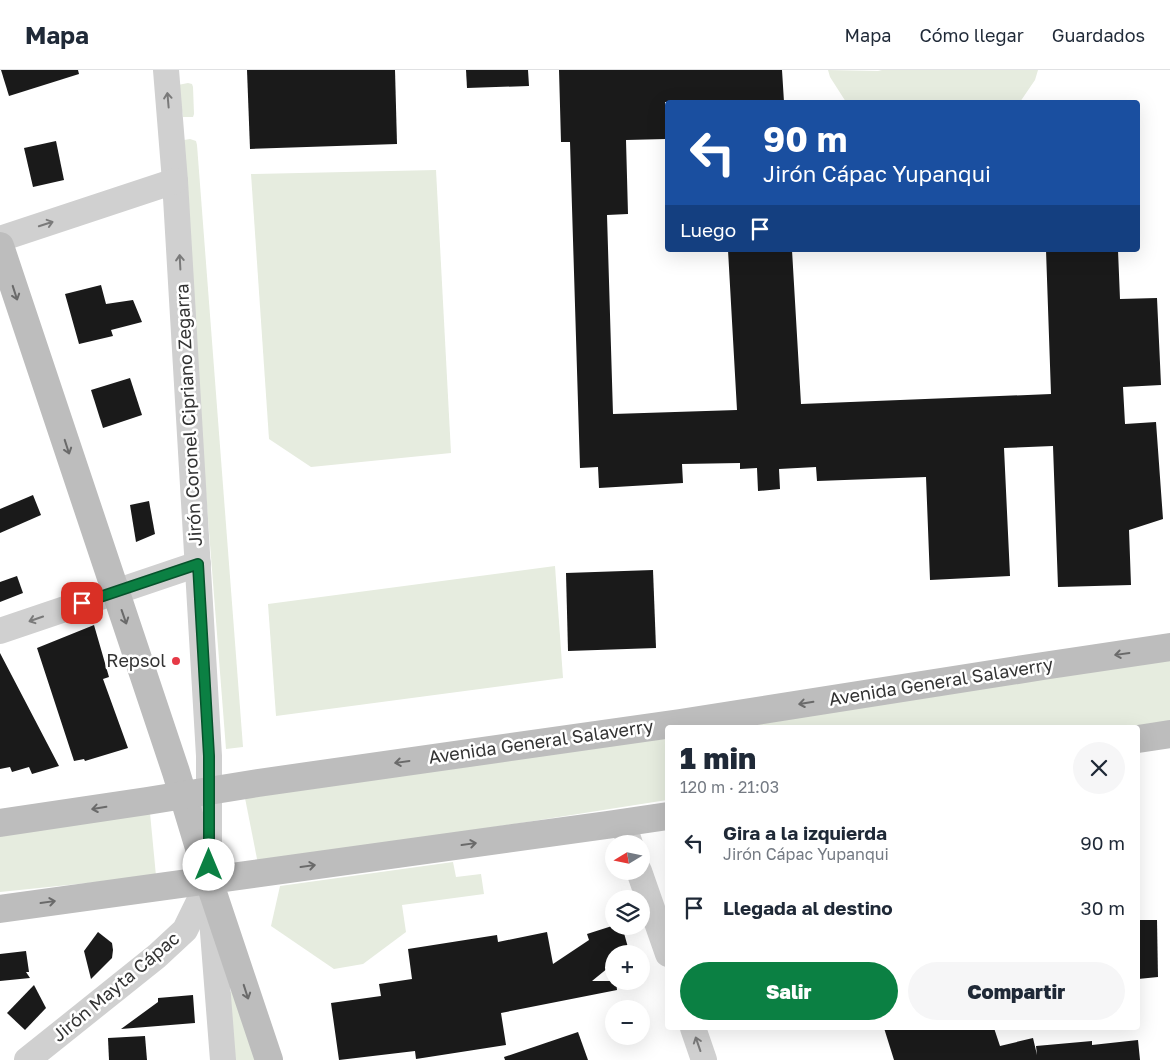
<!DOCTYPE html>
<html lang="es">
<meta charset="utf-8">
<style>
:root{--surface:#fff;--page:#f6f6f7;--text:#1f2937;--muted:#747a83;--line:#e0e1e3;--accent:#0b8043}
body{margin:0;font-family:"Golos Text",sans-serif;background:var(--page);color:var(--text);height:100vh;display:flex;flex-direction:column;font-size:19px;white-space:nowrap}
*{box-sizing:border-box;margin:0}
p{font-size:16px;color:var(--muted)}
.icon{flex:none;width:28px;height:28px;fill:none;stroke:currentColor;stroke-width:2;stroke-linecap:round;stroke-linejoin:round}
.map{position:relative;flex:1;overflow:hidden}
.sheet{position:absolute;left:665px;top:655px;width:475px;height:305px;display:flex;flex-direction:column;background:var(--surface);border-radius:5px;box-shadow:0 5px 20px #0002}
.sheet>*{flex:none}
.banner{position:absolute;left:665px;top:30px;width:475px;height:152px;border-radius:5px;box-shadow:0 5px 20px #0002;background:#1a4fa0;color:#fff;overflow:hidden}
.needle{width:32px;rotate:260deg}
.fabs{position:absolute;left:605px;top:765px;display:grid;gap:10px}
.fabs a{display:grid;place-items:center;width:45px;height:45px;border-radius:50%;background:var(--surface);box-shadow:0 5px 20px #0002;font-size:25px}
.pin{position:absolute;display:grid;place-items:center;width:42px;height:42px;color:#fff;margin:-21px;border-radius:10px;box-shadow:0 2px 8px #0006}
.me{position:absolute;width:55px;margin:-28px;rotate:0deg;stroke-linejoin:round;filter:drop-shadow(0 0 4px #0008)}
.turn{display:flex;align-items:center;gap:18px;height:105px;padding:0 15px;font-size:22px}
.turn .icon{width:65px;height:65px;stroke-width:2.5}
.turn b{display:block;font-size:35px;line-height:42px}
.then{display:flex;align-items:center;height:48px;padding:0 15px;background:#0003;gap:10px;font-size:19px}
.round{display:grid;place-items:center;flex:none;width:52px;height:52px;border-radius:26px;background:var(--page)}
.headline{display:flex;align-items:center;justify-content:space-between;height:85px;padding:0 15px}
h1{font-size:30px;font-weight:800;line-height:38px}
.cta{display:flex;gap:10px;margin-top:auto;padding:10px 15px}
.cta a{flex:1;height:58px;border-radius:30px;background:var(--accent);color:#fff;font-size:20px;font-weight:800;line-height:58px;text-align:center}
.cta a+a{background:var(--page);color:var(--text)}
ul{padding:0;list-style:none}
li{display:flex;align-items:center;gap:15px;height:65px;padding:0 15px}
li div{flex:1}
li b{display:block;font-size:19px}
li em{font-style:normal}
header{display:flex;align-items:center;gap:30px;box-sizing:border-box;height:70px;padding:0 25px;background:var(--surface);border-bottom:1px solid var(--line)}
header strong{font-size:24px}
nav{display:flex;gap:28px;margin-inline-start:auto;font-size:18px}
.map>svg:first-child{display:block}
</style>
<header>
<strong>Mapa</strong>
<nav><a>Mapa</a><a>Cómo llegar</a><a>Guardados</a></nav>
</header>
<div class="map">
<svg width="1170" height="990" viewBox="0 0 1170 990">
<rect width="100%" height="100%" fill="#fff"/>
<g fill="#e6ecdf">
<path d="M828,0L878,1L882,0H1038L1035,10L1020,32H846L830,7Z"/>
<path d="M188,13L192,14L193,17L194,44L193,47H183L178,15Z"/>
<path d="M190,69L196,71L197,75L243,677L226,679L179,77L184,70Z"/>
<path d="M436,100L451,383L311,397L269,369L251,104Z"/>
<path d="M555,496L563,608L276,646L268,534Z"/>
<path d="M1170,586V652L1135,657L703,658Z"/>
<path d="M667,663V730L258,794L245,728Z"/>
<path d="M150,743L156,806L0,822V759Z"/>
<path d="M453,792L456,807L481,804L484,824L402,835L406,862L363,894L334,899L271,856L280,816Z"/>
<path d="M232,921L256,990H232L225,925Z"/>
</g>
<g fill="#1a1a1a">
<path d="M1,0H78L79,4L9,26Z"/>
<path d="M247,0H395L397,74L250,79Z"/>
<path d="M466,0H528L529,16L467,18Z"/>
<path d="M559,0H782L784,32H665L666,69L626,70L628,144L607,145L613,344L737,340L728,180H792L801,334L1051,324L1046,180H1118L1120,229L1157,228L1161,315L1123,317L1125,354L1156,352L1163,449L1129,460L1131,515L1058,517L1053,376L1004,378L1010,506L930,510L926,407L817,411L816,397L779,399L780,419L758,421L757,398L740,399V393L682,394L683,413L599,418L598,397L580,398L570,72H561Z"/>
<path d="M56,71L64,110L33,117L24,78Z"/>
<path d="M101,215L106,234L133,230L142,252L111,260L113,266L79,274L65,224Z"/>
<path d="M130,308L142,345L103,358L91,320Z"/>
<path d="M33,425L41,445L0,463V439Z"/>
<path d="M149,431L155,464L136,472L130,435Z"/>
<path d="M653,500L656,578L568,581L566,503Z"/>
<path d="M17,506L23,523L0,532V512Z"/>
<path d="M94,555L109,607L103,609L128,678L85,691L84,689L74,691L37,578Z"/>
<path d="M0,583L59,696L32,704L29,697L12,702L10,697L0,699Z"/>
<path d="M1138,850H1157L1158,907L1138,909Z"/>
<path d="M612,856H622L629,881L625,884H614V893L592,911H616L617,920L501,943L506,975L416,989L415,981L339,990L331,933L381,926L379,914L412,909L408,879L497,865L498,872L547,862L553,894L589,870L587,864Z"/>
<path d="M98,862L112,873L113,880L112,888L91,909L84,881Z"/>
<path d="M26,881L29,902H26L30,908L0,911V884Z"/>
<path d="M34,915L46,938L25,960L7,943Z"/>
<path d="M193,925L195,953L121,959L158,932V928Z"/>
<path d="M884,958H994L1000,976L1033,968L1037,985L1036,976L1092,971V975L1138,970L1140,990H894Z"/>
<path d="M578,962L588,990H505L504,987Z"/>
<path d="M145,966L147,990H109L108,968Z"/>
</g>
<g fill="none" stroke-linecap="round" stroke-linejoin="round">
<g stroke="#d0d0d0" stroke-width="26">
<path d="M166,0L175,111L209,686V811L223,990"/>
<path d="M0,169L175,111"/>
<path d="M0,561L198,494"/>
<path d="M623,753L630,774"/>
<path d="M639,801L668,884"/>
<path d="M693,958L704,990"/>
<path d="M27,990L157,886L185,860L209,811"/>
</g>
<g stroke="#bdbdbd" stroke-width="28">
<path d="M0,176L176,702L209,811L269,990"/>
<path d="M1138,669L1170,664"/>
<path d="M0,753L147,731L258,713L680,653L1043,596L1170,577"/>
<path d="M0,839L607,755L668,746"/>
</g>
</g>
<defs><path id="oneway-shaft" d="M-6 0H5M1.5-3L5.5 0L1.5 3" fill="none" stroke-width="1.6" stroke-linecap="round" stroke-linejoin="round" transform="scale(1.25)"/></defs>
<g stroke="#7a7a7a">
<use href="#oneway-shaft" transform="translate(168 30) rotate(-95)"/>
<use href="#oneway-shaft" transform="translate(46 154) rotate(-18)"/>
<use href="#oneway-shaft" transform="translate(180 192) rotate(-93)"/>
<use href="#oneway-shaft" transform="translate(36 549) rotate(161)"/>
<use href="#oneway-shaft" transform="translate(698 974) rotate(-109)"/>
</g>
<g stroke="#6a6a6a">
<use href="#oneway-shaft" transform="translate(15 223) rotate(72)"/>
<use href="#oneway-shaft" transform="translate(67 377) rotate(72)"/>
<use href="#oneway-shaft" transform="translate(124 547) rotate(71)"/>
<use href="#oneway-shaft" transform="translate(1122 584) rotate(172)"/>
<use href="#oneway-shaft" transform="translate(806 633) rotate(171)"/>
<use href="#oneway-shaft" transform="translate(402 692) rotate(172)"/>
<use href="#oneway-shaft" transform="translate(99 738) rotate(171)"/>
<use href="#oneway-shaft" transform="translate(469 774) rotate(-8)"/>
<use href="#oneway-shaft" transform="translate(308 796) rotate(-8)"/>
<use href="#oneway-shaft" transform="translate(48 832) rotate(-8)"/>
<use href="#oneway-shaft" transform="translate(246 922) rotate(72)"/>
</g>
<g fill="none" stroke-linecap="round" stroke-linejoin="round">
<defs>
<path id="route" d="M82,533L198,494L209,686V795"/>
</defs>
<use href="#route" stroke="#07532c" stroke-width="12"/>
<use href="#route" stroke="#0b8043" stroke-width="9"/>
</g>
<circle fill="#e63946" stroke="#fff" stroke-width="2" cx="176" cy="591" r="5"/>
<g text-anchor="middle" stroke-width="5" stroke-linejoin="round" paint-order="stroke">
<g font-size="18" fill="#333" stroke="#fff">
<text transform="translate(189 345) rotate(-93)" y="6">Jirón Coronel Cipriano Zegarra</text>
<text transform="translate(941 612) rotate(-9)" y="6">Avenida General Salaverry</text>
<text transform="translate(541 672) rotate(-8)" y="6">Avenida General Salaverry</text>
<text transform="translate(116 917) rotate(-40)" y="6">Jirón Mayta Cápac</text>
</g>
<g font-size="18" fill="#333" stroke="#fff" text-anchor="end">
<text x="166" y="597">Repsol</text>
</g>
</g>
</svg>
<div class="fabs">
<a><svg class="needle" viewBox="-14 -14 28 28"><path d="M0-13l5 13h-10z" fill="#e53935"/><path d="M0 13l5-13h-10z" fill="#747a83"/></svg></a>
<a><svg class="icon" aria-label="layers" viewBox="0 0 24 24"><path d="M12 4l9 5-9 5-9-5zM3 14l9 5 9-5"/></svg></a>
<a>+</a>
<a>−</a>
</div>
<div class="pin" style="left:82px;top:533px;background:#d93025"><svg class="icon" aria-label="arrive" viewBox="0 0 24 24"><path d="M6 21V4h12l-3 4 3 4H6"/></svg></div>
<svg class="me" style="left:209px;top:795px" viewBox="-20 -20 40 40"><circle r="19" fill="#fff"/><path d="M0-13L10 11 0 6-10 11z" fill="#0b8043"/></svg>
<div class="banner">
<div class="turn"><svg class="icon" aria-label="left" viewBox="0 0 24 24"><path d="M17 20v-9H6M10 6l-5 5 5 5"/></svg><div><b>90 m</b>Jirón Cápac Yupanqui</div></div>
<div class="then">Luego<svg class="icon" aria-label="arrive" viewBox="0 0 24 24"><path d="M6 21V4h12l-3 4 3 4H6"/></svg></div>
</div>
<section class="sheet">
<div class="headline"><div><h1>1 min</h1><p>120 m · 21:03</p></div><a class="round"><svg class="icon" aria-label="close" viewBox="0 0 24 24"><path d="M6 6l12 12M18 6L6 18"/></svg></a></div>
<ul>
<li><svg class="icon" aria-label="left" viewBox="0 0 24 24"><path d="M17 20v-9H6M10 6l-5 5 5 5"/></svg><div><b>Gira a la izquierda</b><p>Jirón Cápac Yupanqui</p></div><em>90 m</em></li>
<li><svg class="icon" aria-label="arrive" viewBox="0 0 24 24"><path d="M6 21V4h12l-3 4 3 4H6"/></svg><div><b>Llegada al destino</b></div><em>30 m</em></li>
</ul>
<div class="cta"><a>Salir</a><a>Compartir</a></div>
</section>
</div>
